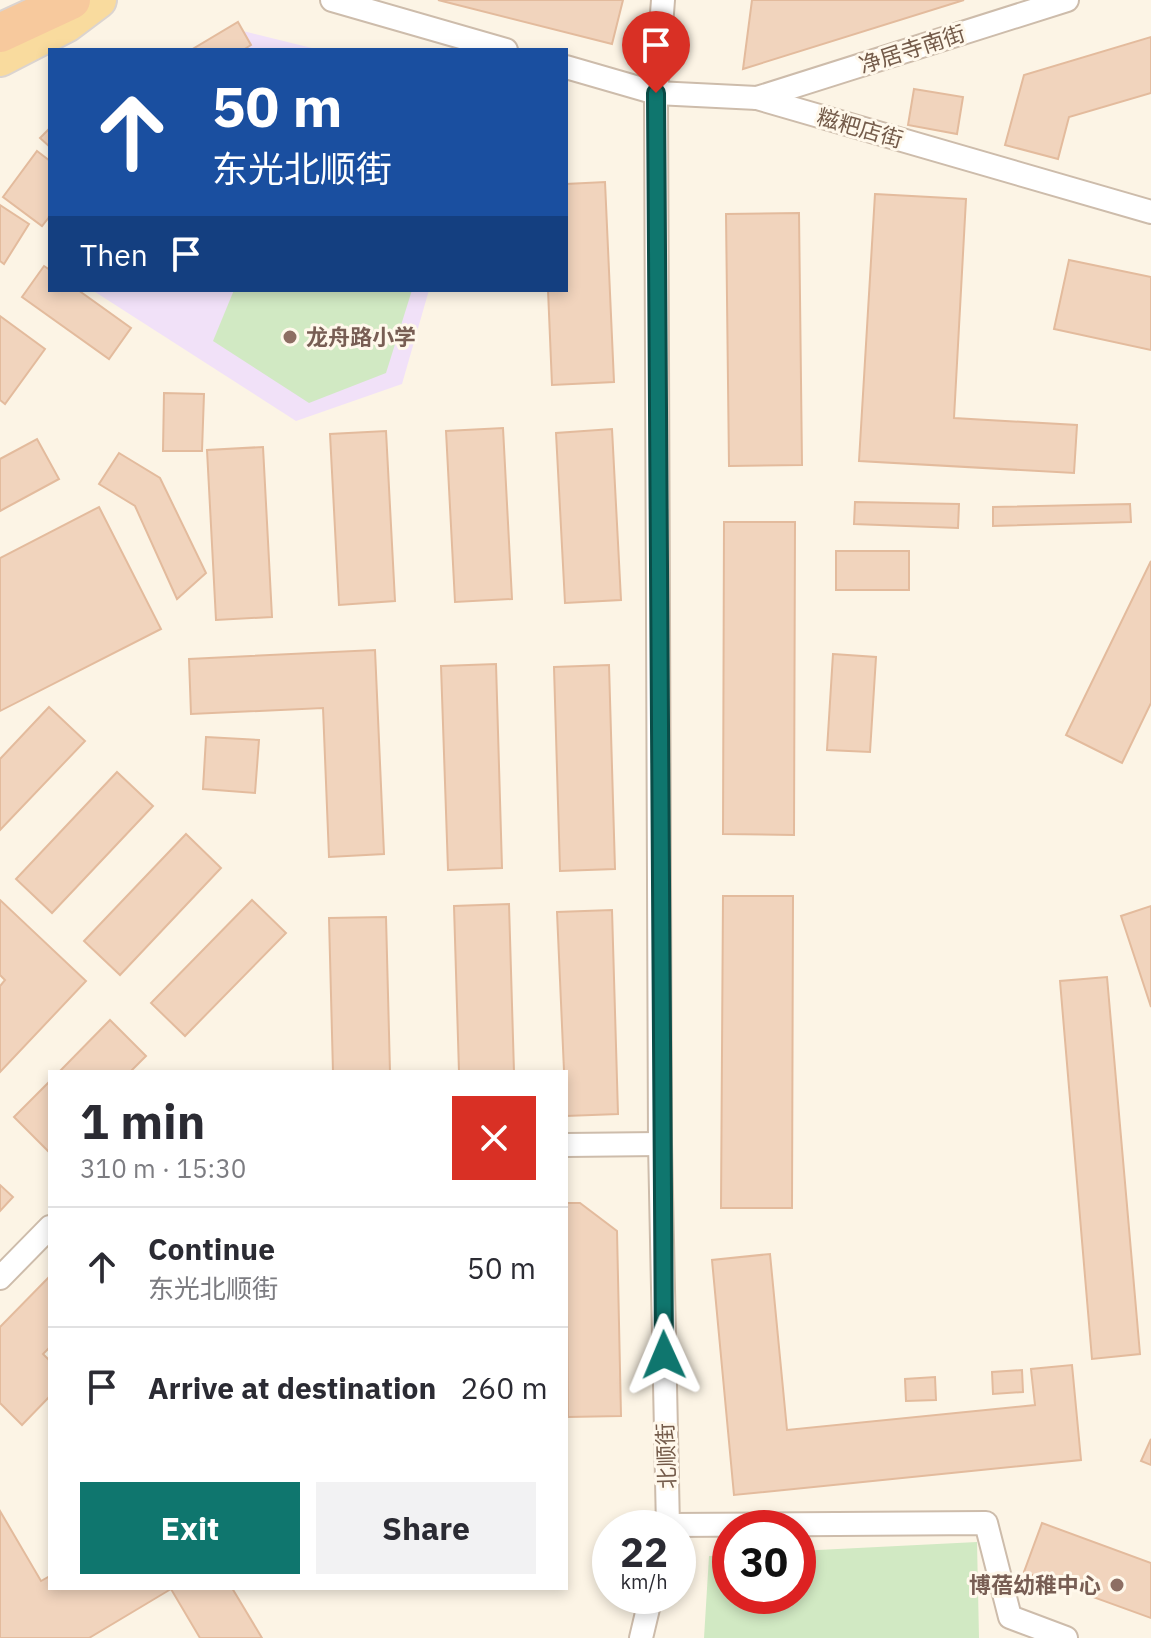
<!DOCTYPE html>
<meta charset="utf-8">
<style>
:root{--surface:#fff;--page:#f2f2f3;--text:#2b2b33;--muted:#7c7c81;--line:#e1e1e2;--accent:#0f766e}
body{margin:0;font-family:"IBM Plex Sans","Noto Sans SC",sans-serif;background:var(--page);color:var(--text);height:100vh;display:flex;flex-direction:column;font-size:30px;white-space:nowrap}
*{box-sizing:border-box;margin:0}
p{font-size:26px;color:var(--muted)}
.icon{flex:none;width:44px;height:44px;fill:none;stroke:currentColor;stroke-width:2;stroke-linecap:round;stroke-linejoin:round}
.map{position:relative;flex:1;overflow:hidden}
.sheet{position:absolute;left:48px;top:1070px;width:520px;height:520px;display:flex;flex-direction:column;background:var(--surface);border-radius:0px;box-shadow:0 4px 12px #0003}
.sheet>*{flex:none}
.top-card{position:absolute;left:48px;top:48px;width:520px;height:244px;border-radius:0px;box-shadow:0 4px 12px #0003;background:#1a4fa0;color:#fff;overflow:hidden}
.speed{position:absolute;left:592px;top:1510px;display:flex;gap:16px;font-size:40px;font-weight:700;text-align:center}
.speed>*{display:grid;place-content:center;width:104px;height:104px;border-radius:50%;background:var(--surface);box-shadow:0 4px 12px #0003;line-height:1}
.speed small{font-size:20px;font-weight:400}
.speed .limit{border:12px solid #d22;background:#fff;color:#111}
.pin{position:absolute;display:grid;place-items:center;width:68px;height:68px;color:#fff;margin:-82px -34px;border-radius:50% 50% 50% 0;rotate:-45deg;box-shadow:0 0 8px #0007}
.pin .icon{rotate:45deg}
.me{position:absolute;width:88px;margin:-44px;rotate:359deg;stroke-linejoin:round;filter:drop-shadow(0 0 6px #0008)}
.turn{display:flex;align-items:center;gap:28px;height:168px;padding:0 32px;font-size:36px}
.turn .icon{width:104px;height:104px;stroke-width:2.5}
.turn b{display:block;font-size:56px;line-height:68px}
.then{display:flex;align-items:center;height:76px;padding:0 32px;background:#0003;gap:16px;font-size:30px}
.round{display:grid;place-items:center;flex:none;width:84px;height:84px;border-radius:0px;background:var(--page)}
.summary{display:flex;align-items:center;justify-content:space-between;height:136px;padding:0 32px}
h1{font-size:48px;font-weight:700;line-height:60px}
.button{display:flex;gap:16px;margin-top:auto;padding:16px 32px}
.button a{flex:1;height:92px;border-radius:0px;background:var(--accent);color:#fff;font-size:32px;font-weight:700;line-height:92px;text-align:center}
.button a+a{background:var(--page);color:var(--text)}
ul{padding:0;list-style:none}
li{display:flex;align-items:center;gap:24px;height:120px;padding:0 32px;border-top:2px solid var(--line)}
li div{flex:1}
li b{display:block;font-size:30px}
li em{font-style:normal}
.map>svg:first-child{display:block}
</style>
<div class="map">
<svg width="1151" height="1638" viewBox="0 0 1151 1638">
<rect width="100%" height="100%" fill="#fcf4e5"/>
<g fill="#f1e1f8">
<path d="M243,31L320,50H213Z"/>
<path d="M92,290H429L402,384L296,421Z"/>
</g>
<g fill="#d1e9c3">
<path d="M234,290H412L386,373L309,403L213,341Z"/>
<path d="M977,1542L979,1638H704L709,1556L730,1555V1596H798V1551Z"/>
</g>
<g fill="#f1d4bd" stroke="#e3bb9d" stroke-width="2">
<path d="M438,0H623L612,44Z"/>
<path d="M752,0H964L743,69Z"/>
<path d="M238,22L251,45L243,50H191Z"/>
<path d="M1151,37V93L1069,117L1058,159L1005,145L1024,75Z"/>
<path d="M914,89L963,97L957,134L908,125Z"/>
<path d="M50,128V147L40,138Z"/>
<path d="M37,151L50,161V216L42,226L3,197Z"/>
<path d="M605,182L614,382L552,385L548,290H566V184Z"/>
<path d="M875,194L966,199L954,418L1077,425L1074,473L859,461Z"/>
<path d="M0,205L29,224L4,264L0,261Z"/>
<path d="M799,213L802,465L729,466L726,214Z"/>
<path d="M1069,260L1151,277V350L1054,329Z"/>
<path d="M44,266L50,270V290H78L131,328L109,359L22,297Z"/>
<path d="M0,316L45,349L5,404L0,400Z"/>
<path d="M164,393L204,394L202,451H163Z"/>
<path d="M503,428L512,599L455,602L446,431Z"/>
<path d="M612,429L621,600L565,603L556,433Z"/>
<path d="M386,431L395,601L339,605L330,434Z"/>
<path d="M37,439L59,479L0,511V459Z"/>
<path d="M263,447L272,617L216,620L207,450Z"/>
<path d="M119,453L160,478L206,573L177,599L135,506L99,484Z"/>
<path d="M855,502L959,504L958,528L854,524Z"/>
<path d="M1130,504L1131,522L993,526V507Z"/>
<path d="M99,507L161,629L0,711V558Z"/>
<path d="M724,522H795L794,835L723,834Z"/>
<rect x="836" y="551" width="73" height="39"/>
<path d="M1151,561V703L1122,763L1066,735Z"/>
<path d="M375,650L384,854L329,857L323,708L191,714L189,659Z"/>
<path d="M833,654L876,657L870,752L827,750Z"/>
<path d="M496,664L502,868L448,870L441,666Z"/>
<path d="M609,665L615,869L560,871L554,667Z"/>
<path d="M49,707L85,741L0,830V759Z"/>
<path d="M206,737L259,740L255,793L203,789Z"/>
<path d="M117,772L153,806L52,913L16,879Z"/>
<path d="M186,834L221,868L120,975L84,941Z"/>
<path d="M723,896H793L792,1208H721Z"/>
<path d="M0,900L86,981L0,1072V986L5,980L0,975Z"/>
<path d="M252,900L286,933L185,1036L151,1003Z"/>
<path d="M509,904L514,1072H459L454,906Z"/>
<path d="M1151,906V1007L1121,916Z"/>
<path d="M612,910L618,1114L566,1116L557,912Z"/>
<path d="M386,917L390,1072H333L329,918Z"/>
<path d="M1107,977L1140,1354L1092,1359L1060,981Z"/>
<path d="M110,1020L146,1056L130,1072H59Z"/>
<path d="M50,1081V1153L14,1117Z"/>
<path d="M0,1185L13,1197L0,1211Z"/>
<path d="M566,1203H580L617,1231L621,1416L568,1417Z"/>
<path d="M770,1254L787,1430L1035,1405L1031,1369L1072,1365L1081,1460L734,1495L712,1260Z"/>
<path d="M50,1276V1347L43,1354L50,1361V1396L22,1425L0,1403V1327Z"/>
<path d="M1022,1370L1023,1392L993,1394L992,1372Z"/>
<path d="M935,1377L936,1400L906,1401L905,1379Z"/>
<path d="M1151,1439V1465L1141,1461Z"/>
<path d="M0,1511L41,1581L50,1576V1588H232L262,1638H200L171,1589L89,1638H0Z"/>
<path d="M1042,1523L1151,1563V1618L1024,1572Z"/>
</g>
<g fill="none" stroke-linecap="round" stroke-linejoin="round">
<defs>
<g id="minor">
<path d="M332,0L506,50"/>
<path d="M663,0L656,93L660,1144L668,1528"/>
<path d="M566,67L656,93L757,98L1151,212"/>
<path d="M757,98L1067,0"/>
<path d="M566,1145L660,1144"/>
<path d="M0,1278L50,1227"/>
<path d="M669,1525L986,1523L1010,1617L1066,1638"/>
<path d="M641,1638L651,1596"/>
</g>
<path id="primary" d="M0,58L66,24L98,0"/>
<path id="trunk" d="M0,33L71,0"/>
</defs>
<use href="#minor" stroke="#cdbcab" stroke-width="26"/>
<use href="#primary" stroke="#dbd4d0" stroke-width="40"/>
<use href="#trunk" stroke="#dbd4d0" stroke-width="42"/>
<use href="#minor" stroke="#fff" stroke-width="22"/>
<use href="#primary" stroke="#f9db9e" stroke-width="36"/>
<use href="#trunk" stroke="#f7c99d" stroke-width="38"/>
</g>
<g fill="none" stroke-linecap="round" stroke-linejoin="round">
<defs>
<path id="route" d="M656,93L664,1355"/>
</defs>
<use href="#route" stroke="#0a4d48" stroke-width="20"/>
<use href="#route" stroke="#0f766e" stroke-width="14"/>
</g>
<g fill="#8d6e63" stroke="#fff8eb" stroke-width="3">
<circle cx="290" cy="337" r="8"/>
<circle cx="1117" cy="1585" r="8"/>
</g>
<g text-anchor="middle" stroke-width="6" stroke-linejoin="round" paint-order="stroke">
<g font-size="22" fill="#745b4a" stroke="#fff8eb">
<text transform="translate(912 49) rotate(-18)" y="8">净居寺南街</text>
<text transform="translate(860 128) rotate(16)" y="8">糍粑店街</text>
<text transform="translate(666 1456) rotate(-92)" y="8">北顺街</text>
</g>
<g font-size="22" font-weight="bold" fill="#785e54" stroke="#fff8eb" text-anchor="start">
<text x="306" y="345">龙舟路小学</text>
<text x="1101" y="1593" text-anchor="end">博蓓幼稚中心</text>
</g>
</g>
</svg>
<div class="speed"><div>22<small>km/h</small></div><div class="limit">30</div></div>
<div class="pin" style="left:656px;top:93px;background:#d93025"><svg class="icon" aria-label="arrive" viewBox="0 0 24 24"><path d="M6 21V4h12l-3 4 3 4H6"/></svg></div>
<svg class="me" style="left:664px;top:1355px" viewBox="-20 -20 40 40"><path d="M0-17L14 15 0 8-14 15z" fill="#0f766e" stroke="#fff" stroke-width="4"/></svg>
<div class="top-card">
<div class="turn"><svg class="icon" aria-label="ahead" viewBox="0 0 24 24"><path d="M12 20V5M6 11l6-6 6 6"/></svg><div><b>50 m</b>东光北顺街</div></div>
<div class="then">Then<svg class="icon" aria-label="arrive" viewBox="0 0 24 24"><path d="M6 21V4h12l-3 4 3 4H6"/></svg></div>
</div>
<section class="sheet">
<div class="summary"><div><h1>1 min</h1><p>310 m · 15:30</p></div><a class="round" style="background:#d93025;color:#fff"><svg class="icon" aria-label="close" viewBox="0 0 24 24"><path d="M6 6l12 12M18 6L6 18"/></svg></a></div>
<ul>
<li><svg class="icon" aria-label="ahead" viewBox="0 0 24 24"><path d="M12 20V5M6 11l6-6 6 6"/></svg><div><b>Continue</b><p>东光北顺街</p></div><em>50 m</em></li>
<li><svg class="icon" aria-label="arrive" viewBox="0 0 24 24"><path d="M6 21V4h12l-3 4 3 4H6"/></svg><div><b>Arrive at destination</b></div><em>260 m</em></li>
</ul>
<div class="button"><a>Exit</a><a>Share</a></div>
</section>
</div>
